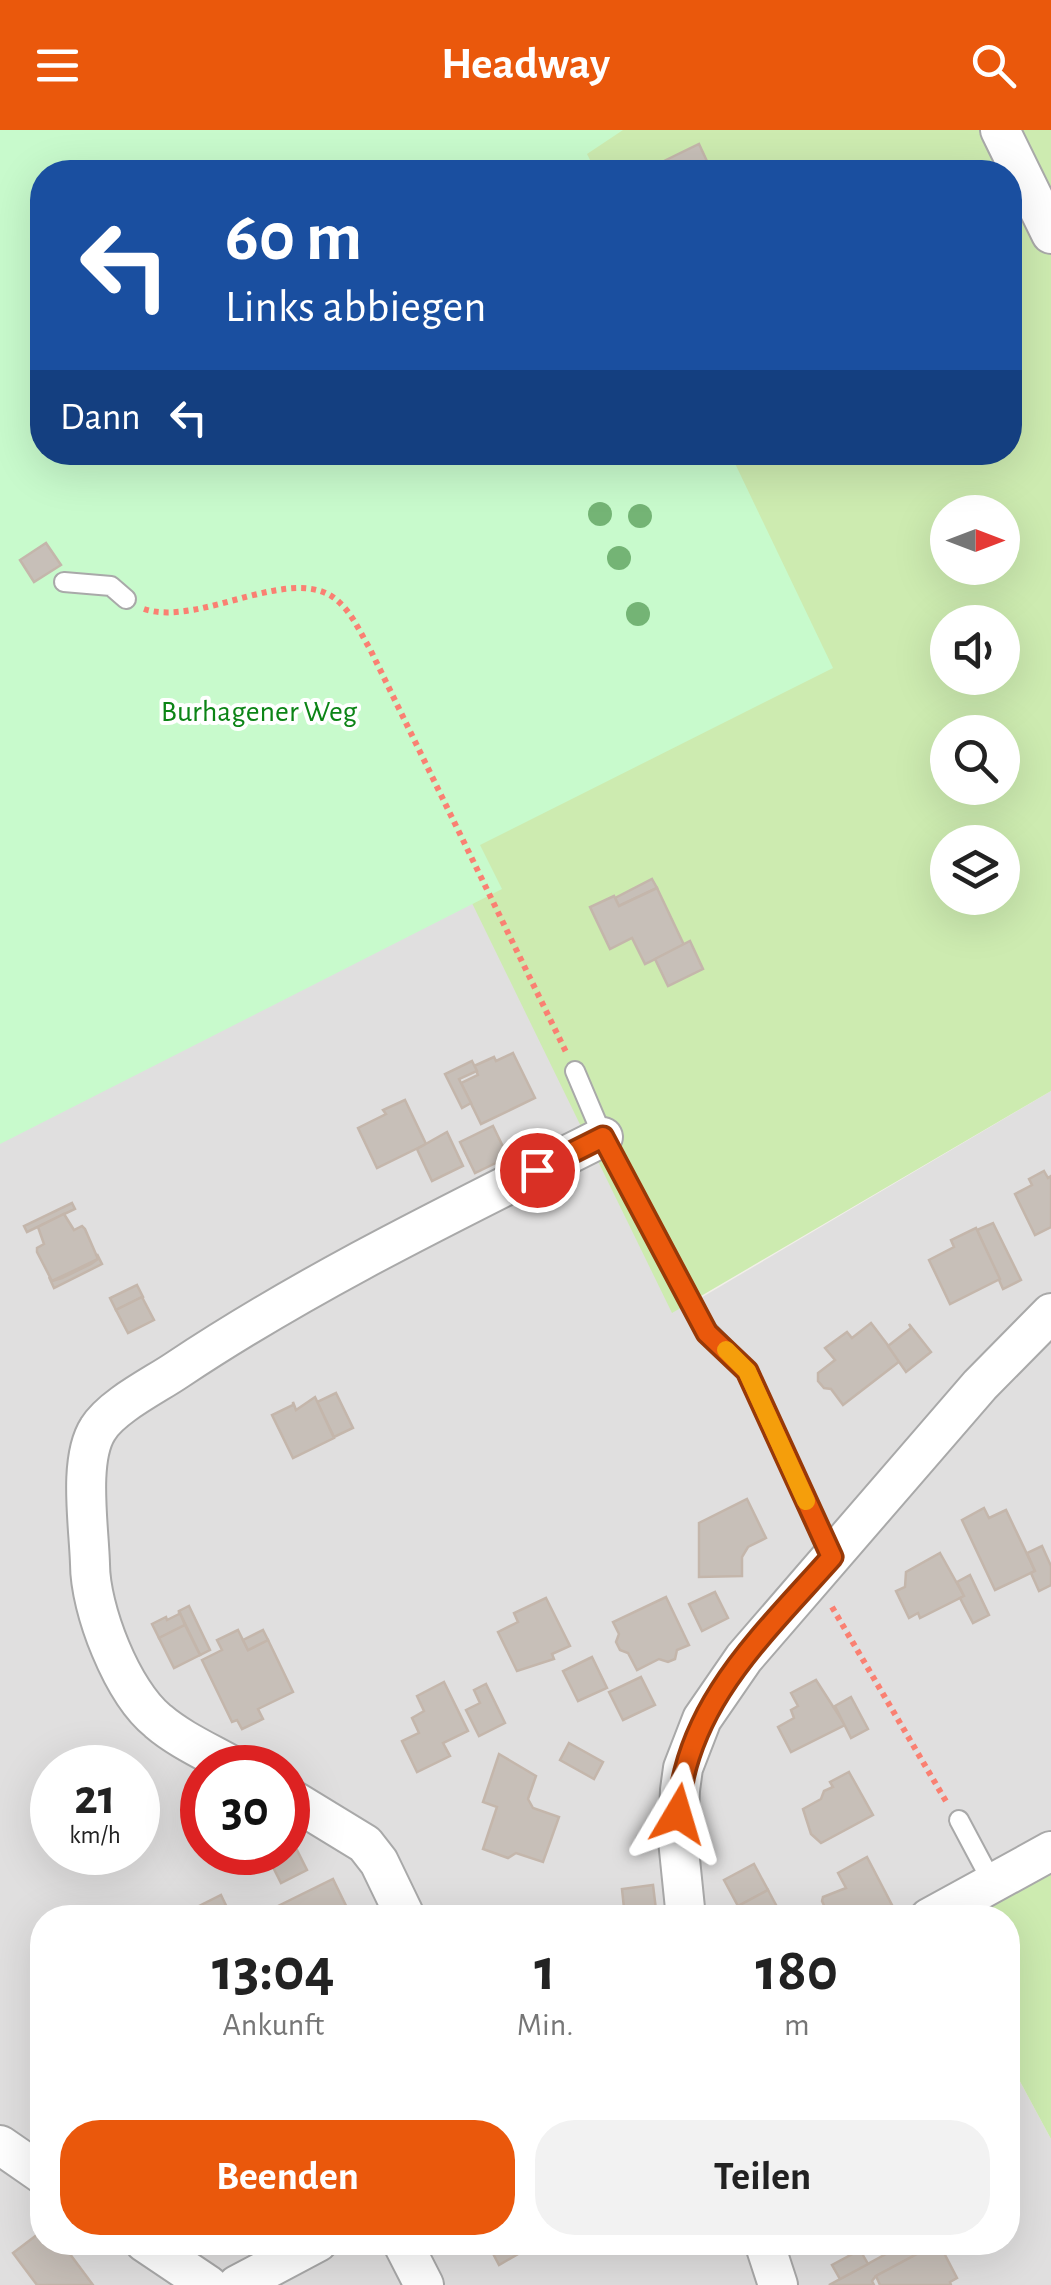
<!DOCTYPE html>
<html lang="de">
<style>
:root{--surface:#fff;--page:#f2f2f2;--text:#222;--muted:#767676;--accent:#ea580c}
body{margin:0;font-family:"Alegreya Sans",sans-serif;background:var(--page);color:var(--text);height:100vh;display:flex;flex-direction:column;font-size:38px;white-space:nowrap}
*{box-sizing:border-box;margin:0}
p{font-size:32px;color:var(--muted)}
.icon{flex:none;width:55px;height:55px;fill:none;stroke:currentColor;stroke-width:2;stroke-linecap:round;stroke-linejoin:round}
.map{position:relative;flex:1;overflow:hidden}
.panel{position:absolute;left:30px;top:1775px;width:990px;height:350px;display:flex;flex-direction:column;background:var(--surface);border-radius:40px;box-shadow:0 10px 40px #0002}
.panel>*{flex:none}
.top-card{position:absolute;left:30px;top:30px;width:992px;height:305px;border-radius:40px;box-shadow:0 10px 40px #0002;background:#1a4fa0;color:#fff;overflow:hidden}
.needle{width:65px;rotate:90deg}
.tools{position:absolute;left:930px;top:365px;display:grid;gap:20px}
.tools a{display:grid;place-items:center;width:90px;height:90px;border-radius:50%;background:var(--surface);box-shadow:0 10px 40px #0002;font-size:50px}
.speed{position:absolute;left:30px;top:1615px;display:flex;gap:20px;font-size:50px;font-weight:700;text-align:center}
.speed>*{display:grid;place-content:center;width:130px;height:130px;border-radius:50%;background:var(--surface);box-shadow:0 10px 40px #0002;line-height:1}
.speed small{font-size:25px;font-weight:400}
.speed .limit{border:15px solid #d22;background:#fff;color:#111}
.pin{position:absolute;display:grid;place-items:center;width:85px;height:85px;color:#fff;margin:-42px;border:5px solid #fff;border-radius:50%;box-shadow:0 2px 10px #0007}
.me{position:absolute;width:110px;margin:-55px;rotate:7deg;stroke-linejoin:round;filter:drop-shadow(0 0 8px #0008)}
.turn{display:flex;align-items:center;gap:35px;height:210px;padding:0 30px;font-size:45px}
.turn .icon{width:130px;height:130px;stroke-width:2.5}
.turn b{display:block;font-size:70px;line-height:85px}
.then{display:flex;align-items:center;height:95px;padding:0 30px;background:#0003;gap:20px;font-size:38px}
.eta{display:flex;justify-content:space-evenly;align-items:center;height:170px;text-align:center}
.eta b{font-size:60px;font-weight:700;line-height:70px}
.action{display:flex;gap:20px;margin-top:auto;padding:20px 30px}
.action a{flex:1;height:115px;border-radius:40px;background:var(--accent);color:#fff;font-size:40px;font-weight:700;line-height:115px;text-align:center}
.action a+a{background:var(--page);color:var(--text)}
header{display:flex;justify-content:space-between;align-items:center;height:130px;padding:0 30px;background:var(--accent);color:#fff;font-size:45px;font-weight:700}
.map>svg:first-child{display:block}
</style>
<header><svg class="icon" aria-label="menu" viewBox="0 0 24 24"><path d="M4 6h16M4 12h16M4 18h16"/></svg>Headway<svg class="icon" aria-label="search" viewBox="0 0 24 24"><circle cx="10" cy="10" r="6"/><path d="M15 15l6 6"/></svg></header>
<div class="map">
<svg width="1051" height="2155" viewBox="0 0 1051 2155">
<rect width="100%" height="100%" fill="#f2efe9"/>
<path fill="#e0dfdf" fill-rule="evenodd" d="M471,770L694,1172L1051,961V1738L956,1787L42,1788V2112H1008V1929L1051,2009V2155H0V1008ZM52,1638H138V1722H52ZM202,1638H288V1722H202Z"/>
<g fill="#cdebb0" fill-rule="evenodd">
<path d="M538,0H1051V961L672,1183L471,771L429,323L1010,322V42H509ZM948,382H1002V438H948ZM948,492H1002V548H948ZM948,602H1002V658H948ZM948,712H1002V768H948Z"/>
<path d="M1051,1738V2009L1008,1929V1788H956Z"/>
</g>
<path fill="#c8facc" d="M0,0H623L587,24L596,42H42V322L730,323L833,538L480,715L502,759L0,1014Z"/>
<g fill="#c7bfb8" stroke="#c4b6ab" stroke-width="2.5">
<path d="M699,14L712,42H667L662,32Z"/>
<path d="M46,413L61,435L34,452L20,430Z"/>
<path d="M652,749L657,758L619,776L615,768Z"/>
<path d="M657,758L684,815L645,834L632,808L610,819L590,777L614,766L619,776Z"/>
<path d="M690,811L703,839L668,856L655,829Z"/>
<path d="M513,923L535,968L481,994L461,953L478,945L474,936L494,927L496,931Z"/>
<path d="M472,931L477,941L459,949L471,973L462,978L445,944Z"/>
<path d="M405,970L426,1014L377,1038L358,998L386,984L383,980Z"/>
<path d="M493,996L508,1027L475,1043L460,1012Z"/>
<path d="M447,1002L463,1036L432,1051L417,1019Z"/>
<path d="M1044,1041L1048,1048L1051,1046V1097L1035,1105L1015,1064L1032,1055L1029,1049Z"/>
<path d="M72,1073L75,1079L27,1102L24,1096Z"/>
<path d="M64,1084L74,1100L82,1096L85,1099L98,1129L52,1151L37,1122V1118L44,1114L38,1097Z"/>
<path d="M993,1093L1021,1150L1003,1159L977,1100Z"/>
<path d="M976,1098L1000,1149L950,1174L929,1130L954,1117L951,1110Z"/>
<path d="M97,1124L102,1134L54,1158L49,1147L52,1151L62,1148L91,1134L98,1129Z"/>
<path d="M137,1155L143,1167L116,1180L110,1168Z"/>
<path d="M142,1167L154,1190L128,1203L116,1180Z"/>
<path d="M871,1193L900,1231L843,1275L831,1259L824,1258L818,1251V1243L835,1230L825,1218L847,1202L852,1208Z"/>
<path d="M909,1194L931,1222L906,1242L888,1216L911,1198Z"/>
<path d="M336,1263L353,1298L334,1307L317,1272Z"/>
<path d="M315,1267L334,1308L293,1328L272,1285L293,1275V1272L296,1280Z"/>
<path d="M747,1369L766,1408L748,1417L742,1427V1446L699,1447V1393Z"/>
<path d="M984,1378L989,1388L1006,1380L1035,1441L995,1460L962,1390Z"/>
<path d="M1042,1416L1051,1436V1455L1039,1461L1031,1443L1035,1441L1027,1423Z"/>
<path d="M940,1423L964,1466L920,1488L918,1483L909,1488L896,1461L905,1457L906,1442Z"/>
<path d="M970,1445L989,1485L973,1493L960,1468L964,1466L957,1452Z"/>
<path d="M715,1462L728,1488L702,1501L689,1474Z"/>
<path d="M666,1467L689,1515L677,1520L675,1529L668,1532L659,1529L637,1540L628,1523L620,1520L616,1512L619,1504L613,1492Z"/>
<path d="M546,1468L570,1516L552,1524L554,1529L517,1541L498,1502L518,1492L514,1483Z"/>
<path d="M189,1476L210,1520L200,1525L179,1481Z"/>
<path d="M179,1481L185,1495L159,1508L152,1494L166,1487L167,1490L179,1484Z"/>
<path d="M185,1495L200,1525L174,1538L159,1508Z"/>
<path d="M238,1500L248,1520L268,1510L293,1562L258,1579L263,1589L242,1599L237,1590L232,1592L202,1530L222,1520L217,1510Z"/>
<path d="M263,1500L268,1510L248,1520L243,1510Z"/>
<path d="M592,1527L607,1558L578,1571L563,1541Z"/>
<path d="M641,1547L655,1575L623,1590L609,1562Z"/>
<path d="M816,1550L845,1595L791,1622L778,1597L794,1588L791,1580L798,1576L791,1563Z"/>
<path d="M444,1552L468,1601L443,1613L450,1626L417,1642L402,1611L419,1603L412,1588L424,1581L417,1566Z"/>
<path d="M486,1554L505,1593L479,1606L466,1580L480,1573L474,1560Z"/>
<path d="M851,1567L868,1599L851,1608L835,1576Z"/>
<path d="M569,1613L603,1632L594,1649L560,1630Z"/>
<path d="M499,1624L536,1646L528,1669L533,1678L559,1687L543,1732L516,1723L508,1728L483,1719L497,1677L483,1672Z"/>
<path d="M849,1642L873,1685L821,1713L811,1704L803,1679L821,1669L824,1661L833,1657L830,1652Z"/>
<path d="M294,1714L307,1740L281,1753L268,1727L288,1722V1717Z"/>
<path d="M867,1727L892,1775L868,1788H830L822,1771L823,1767L846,1758L838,1743Z"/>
<path d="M754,1734L768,1760L738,1776L724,1750Z"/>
<path d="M333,1749L352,1788H284L278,1776Z"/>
<path d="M653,1755L657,1788H625L622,1759Z"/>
<path d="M768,1760L783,1788H733L729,1781Z"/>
<path d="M221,1765L232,1788H200L195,1778Z"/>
<path d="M42,2101V2112H61L93,2155H37L13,2123Z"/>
<path d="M487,2112H539L499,2135Z"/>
<path d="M908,2112H914L917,2124L876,2146L872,2151L874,2155H829Z"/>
<path d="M946,2112L947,2116L942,2119L957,2148L950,2152L951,2155H880L876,2146L917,2124L912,2113Z"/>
<path d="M860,2120L868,2134L840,2149L832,2135Z"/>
</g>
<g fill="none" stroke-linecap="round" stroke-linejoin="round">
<defs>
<g id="lane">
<path d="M64,452L111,456L126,469"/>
<path d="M575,941L603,1007L702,1195L747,1241L831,1427"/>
<path d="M959,1690L992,1752"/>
</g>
<g id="street">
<path d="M1000,0L1051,104"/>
<path d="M236,1638C210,1623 180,1610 158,1591C122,1562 90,1479 90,1434C89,1397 78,1330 98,1299C112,1276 155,1255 177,1240C312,1150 458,1080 603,1007"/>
<path d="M288,1667L365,1714L379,1732L406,1788"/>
<path d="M686,1788L678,1710L680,1660L683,1638L702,1589L744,1528L980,1255L1051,1183"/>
<path d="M929,1788L1051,1721"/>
<path d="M0,2015L42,2044"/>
<path d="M144,2112L208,2155"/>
<path d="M402,2112L424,2155"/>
<path d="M764,2112L778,2155"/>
<path d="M237,2155L318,2112"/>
</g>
</defs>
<use href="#lane" stroke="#a9a9a9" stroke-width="22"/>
<use href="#street" stroke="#a9a9a9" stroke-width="42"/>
<g stroke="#fa8072" stroke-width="6" stroke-dasharray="5 5" stroke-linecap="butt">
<path d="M144,479C201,498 297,429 340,473C353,485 361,504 370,519L566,922"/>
<path d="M832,1477L947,1673"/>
</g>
<use href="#lane" stroke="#fff" stroke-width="18"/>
<use href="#street" stroke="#fff" stroke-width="38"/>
</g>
<g fill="#74b475">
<circle cx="600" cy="384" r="12"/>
<circle cx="640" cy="386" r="12"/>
<circle cx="619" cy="428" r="12"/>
<circle cx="638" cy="484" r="12"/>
</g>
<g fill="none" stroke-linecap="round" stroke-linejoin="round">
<defs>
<path id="route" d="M537,1040L603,1007L707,1203L747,1241L832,1427C763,1505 685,1575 678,1684"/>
</defs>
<use href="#route" stroke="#983908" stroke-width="25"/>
<use href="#route" stroke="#ea580c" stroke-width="18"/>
<path stroke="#f59e0b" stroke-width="18" d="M726,1220L747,1241L806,1371"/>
</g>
<g text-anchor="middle" stroke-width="8" stroke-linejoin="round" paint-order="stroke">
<g font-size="30" fill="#0c8416" stroke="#fff">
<text x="259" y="591">Burhagener Weg</text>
</g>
</g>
</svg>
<div class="tools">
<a><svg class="needle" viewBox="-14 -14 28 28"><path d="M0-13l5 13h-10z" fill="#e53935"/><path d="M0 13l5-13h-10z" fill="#767676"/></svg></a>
<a><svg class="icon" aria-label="sound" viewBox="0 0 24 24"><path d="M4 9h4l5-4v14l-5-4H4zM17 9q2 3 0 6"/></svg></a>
<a><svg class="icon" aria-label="search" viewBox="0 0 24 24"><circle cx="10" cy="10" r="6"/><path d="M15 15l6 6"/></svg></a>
<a><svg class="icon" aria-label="layers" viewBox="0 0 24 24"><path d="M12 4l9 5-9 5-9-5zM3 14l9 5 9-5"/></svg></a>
</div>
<div class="speed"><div>21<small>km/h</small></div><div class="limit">30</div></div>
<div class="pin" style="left:537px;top:1040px;background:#d93025"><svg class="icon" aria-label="arrive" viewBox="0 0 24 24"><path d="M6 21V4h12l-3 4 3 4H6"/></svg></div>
<svg class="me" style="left:678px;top:1684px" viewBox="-20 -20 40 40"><path d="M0-17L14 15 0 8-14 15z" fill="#ea580c" stroke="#fff" stroke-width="4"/></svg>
<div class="top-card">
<div class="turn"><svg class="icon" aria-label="left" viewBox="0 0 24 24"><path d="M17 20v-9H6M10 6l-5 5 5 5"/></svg><div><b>60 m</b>Links abbiegen</div></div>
<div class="then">Dann<svg class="icon" aria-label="left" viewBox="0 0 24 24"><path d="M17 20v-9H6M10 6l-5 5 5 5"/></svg></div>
</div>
<section class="panel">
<div class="eta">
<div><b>13:04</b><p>Ankunft</p></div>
<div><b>1</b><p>Min.</p></div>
<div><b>180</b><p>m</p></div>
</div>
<div class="action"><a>Beenden</a><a>Teilen</a></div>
</section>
</div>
